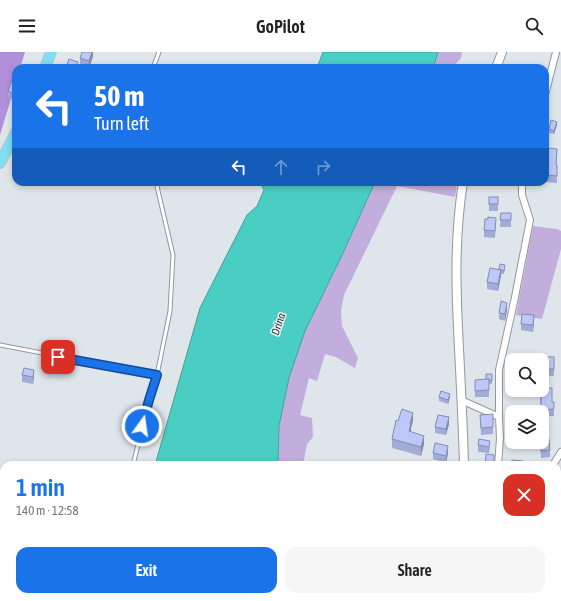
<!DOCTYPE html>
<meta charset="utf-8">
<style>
:root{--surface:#fff;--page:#f6f6f6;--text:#222;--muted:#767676;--accent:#1a73e8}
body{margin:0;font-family:"Asap Condensed",sans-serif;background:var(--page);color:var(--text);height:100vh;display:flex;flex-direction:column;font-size:15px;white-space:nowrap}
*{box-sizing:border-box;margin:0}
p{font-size:13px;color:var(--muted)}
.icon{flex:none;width:22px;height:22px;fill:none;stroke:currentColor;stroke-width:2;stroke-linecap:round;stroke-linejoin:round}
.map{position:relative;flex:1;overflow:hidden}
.sheet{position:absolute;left:0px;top:409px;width:561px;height:140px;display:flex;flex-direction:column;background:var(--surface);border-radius:12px 12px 0 0;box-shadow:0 2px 6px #0003}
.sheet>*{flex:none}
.banner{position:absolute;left:12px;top:12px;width:537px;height:122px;border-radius:12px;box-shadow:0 2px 6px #0003;background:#1a73e8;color:#fff;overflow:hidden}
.buttons{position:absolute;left:505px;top:301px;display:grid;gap:8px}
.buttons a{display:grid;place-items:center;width:44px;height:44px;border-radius:8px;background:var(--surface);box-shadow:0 2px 6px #0003;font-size:20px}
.pin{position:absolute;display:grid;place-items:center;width:34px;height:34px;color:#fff;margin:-17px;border-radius:8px;box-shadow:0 2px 6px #0006}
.me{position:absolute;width:44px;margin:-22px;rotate:14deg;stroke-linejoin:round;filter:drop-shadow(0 0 3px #0008)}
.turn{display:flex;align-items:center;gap:14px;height:84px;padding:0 16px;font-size:18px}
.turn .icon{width:52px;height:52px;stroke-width:2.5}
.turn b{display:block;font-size:28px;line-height:34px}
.lanes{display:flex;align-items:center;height:38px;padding:0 16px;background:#0003;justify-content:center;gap:20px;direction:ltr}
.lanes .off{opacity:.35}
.round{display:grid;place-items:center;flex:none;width:42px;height:42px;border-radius:12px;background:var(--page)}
.overview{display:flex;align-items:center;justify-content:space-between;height:68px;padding:0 16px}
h1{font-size:24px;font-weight:600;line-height:30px;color:var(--accent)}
.button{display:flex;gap:8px;margin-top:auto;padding:8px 16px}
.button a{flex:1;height:46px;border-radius:12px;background:var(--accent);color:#fff;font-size:16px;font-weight:600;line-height:46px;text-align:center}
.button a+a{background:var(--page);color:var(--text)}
header{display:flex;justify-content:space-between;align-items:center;height:52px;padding:0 16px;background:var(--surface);font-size:18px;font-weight:600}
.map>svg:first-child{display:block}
</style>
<header><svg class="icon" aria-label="menu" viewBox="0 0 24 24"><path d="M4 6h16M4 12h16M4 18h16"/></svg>GoPilot<svg class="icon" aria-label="search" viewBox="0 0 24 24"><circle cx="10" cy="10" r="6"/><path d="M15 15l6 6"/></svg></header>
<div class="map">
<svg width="561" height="549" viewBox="0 0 561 549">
<rect width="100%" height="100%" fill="#dee5eb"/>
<g fill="#c2aedd">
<path d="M438,0H462L461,6L452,16H432L435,10Z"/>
<path d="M375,130H455L457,131L455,145L397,134L344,243L341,259L342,274L358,306L355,316L336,305L325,302L317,329L309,326L300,363L312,366L313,385L307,392L303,413H278L279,374L289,326L305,279L343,201Z"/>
<path d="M533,174L557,177L561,179V197L542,267L516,263Z"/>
</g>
<path fill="#b28fdc" d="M0,0H25L20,16H16V30L0,83Z"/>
<g fill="#4acec3" stroke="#43a19a">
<path d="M323,0H438L435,10L432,16H317Z"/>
<path d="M260,130H375L343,201L305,279L289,326L279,374L278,413H155L200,256L247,163L257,154L264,138Z"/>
<rect x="118" y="545" width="131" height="4"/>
</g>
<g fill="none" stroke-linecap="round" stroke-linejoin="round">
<defs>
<g id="service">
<path d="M153,16L159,0"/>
<path d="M0,293L157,323"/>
<path d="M133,413L149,348L157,323L170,259L173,203L156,130"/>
<path d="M0,438L4,439"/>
<path d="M101,549L102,545"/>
</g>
<g id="minor">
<path d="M545,43L556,0"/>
<path d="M461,348L499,365"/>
<path d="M498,413L500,386L499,365V318L514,250L530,168L522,143V130"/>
<path d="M553,413L561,400"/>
<path d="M478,549V545"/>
</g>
<g id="tertiary">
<path d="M496,16L502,0"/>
<path d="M463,130C454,187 456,240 459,297C461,336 463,374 464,413"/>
<path d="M472,545V549"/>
</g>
<g id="primary">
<path d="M45,16L51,0"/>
<path d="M0,111L16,80"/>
</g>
</defs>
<use href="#service" stroke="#92989e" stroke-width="5"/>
<use href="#minor" stroke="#92989e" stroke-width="8"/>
<use href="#tertiary" stroke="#92989e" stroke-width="10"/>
<use href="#primary" stroke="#c2c3c4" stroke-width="12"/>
<use href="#service" stroke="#fff" stroke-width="3"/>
<use href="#minor" stroke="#fff" stroke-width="6"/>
<use href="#tertiary" stroke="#fff" stroke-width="8"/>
<use href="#primary" stroke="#7fdef2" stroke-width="10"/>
</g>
<g fill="#a3acd6">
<path d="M93,0V4L89,16L80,13V6Z"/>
<path d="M16,30V49L8,45V39Z"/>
<path d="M557,73L554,82L549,81V77Z"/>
<path d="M557,103L556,113L557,120V131L546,130V123Z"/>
<rect x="489" y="145" width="9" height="14"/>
<path d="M501,161H511V175H500Z"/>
<path d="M496,172L495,186L484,185V178Z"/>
<path d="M505,216L504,222H501L498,239L487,237V230L499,217Z"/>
<path d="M507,257L505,269L499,267V261Z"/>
<path d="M534,270L533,280L521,278V272Z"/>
<rect x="546" y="305" width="8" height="19"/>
<path d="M542,320H543V336L552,350H554V364H542V360H541V352H540V338H542Z"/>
<path d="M492,322V332H489V345H475V328L486,327Z"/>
<path d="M22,323L34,325L33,332L22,330Z"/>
<path d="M439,345H450L448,352L439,349Z"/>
<path d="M480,363L493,375V382L481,383Z"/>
<path d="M413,369L411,376V380L424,392L421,404L392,396V387Z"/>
<path d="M449,372L446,383L435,381V375Z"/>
<path d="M540,390L550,398V405L541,406Z"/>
<path d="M478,393L490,395L489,401L478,400Z"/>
<path d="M433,401H448L446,411L433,407Z"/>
<rect x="419" y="545" width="15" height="4"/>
<path d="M436,545H465V547L451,549H436Z"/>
</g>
<g fill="#848cae">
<path d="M92,0H93V4L89,16V9Z"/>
<path d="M557,70V73L554,82V79Z"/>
<path d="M501,218V224L498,239V232Z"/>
<path d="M507,251V257L505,269V262Z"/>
<path d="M534,263V270L533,280V273Z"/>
<path d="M34,318V325L33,332V325Z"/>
<path d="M450,342V345L448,352V348Z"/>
<path d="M413,361V369L411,376V381L409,388L410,372Z"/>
<path d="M449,365V372L446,383V377Z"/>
<path d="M424,384V392L421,404V395Z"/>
<path d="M448,394V401L446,411V404Z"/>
</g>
<g fill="#bdc8f9" stroke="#848cae">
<path d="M82,0H92L89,9L80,6Z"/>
<path d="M69,7L78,10L75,16H66Z"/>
<path d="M12,28L16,30V43L8,39Z"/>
<path d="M551,68L557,70L554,79L549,77Z"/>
<path d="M548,96L557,97L556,113H557V124L546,123Z"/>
<rect x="489" y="145" width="9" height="7"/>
<path d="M501,161H511V168H500Z"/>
<path d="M488,165L496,166L495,179L484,178L485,167H488Z"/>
<path d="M500,212L505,213L504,219L499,217Z"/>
<path d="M490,216L501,218L498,232L487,230Z"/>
<path d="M501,249L507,251L505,262L499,261Z"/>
<path d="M522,262L534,263L533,273L521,272Z"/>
<rect x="546" y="305" width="8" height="12"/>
<path d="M24,316L34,318L33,325L22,323Z"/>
<rect x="542" y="320" width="1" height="10"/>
<path d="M486,322H492V329H489V327H486Z"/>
<path d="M489,327V338L475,339V328Z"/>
<path d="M542,336H552V350H554V357L541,358V345H540V338H542Z"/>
<path d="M441,339L450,342L448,348L439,345Z"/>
<path d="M402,357L413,361L410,372H411L409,379L424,384L421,395L392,387L396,368L398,369Z"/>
<path d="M493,362V375L481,376L480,363Z"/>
<path d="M438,363L449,365L446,377L435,375Z"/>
<path d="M479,387L490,389L489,395L478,393Z"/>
<path d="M549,387L550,398L541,399L540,390H542V388Z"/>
<path d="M435,391L448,394L446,404L433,401Z"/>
<path d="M486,402L494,403V413H485Z"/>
<path d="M512,408L523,409V413H511Z"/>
<path d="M437,545H448L449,548L437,549Z"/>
</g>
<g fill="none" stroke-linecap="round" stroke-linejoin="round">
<defs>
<path id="route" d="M58,305L157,323L149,348L142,374"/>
</defs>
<use href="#route" stroke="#114b97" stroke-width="10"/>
<use href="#route" stroke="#1a73e8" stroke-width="7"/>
</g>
<g text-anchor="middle" stroke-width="3" stroke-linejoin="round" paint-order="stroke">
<g font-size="11" font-style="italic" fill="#203734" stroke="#ecf2f8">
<text transform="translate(278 272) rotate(-71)" y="4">Drina</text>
</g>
</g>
</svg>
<div class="buttons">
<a><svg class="icon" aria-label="search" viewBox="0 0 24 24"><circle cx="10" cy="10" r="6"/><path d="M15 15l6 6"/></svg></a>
<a><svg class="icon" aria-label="layers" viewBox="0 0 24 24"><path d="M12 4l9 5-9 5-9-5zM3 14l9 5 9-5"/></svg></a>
</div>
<div class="pin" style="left:58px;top:305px;background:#d93025"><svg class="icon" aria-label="arrive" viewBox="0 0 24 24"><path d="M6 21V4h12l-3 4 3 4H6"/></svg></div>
<svg class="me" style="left:142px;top:374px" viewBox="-20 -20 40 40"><circle r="17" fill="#1a73e8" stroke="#fff" stroke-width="3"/><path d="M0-11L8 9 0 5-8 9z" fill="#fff"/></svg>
<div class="banner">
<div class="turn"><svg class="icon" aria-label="left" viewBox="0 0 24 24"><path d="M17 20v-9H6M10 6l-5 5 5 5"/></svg><div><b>50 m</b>Turn left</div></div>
<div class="lanes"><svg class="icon" aria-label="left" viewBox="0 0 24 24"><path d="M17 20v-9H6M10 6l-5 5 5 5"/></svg><svg class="icon off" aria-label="ahead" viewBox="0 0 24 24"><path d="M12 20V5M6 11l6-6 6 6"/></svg><svg class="icon off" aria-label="right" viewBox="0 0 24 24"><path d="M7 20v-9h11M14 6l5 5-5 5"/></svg></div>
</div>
<section class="sheet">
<div class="overview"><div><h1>1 min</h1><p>140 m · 12:58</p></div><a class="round" style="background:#d93025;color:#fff"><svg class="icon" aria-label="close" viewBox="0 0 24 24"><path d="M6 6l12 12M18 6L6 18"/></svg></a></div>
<div class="button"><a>Exit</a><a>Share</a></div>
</section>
</div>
